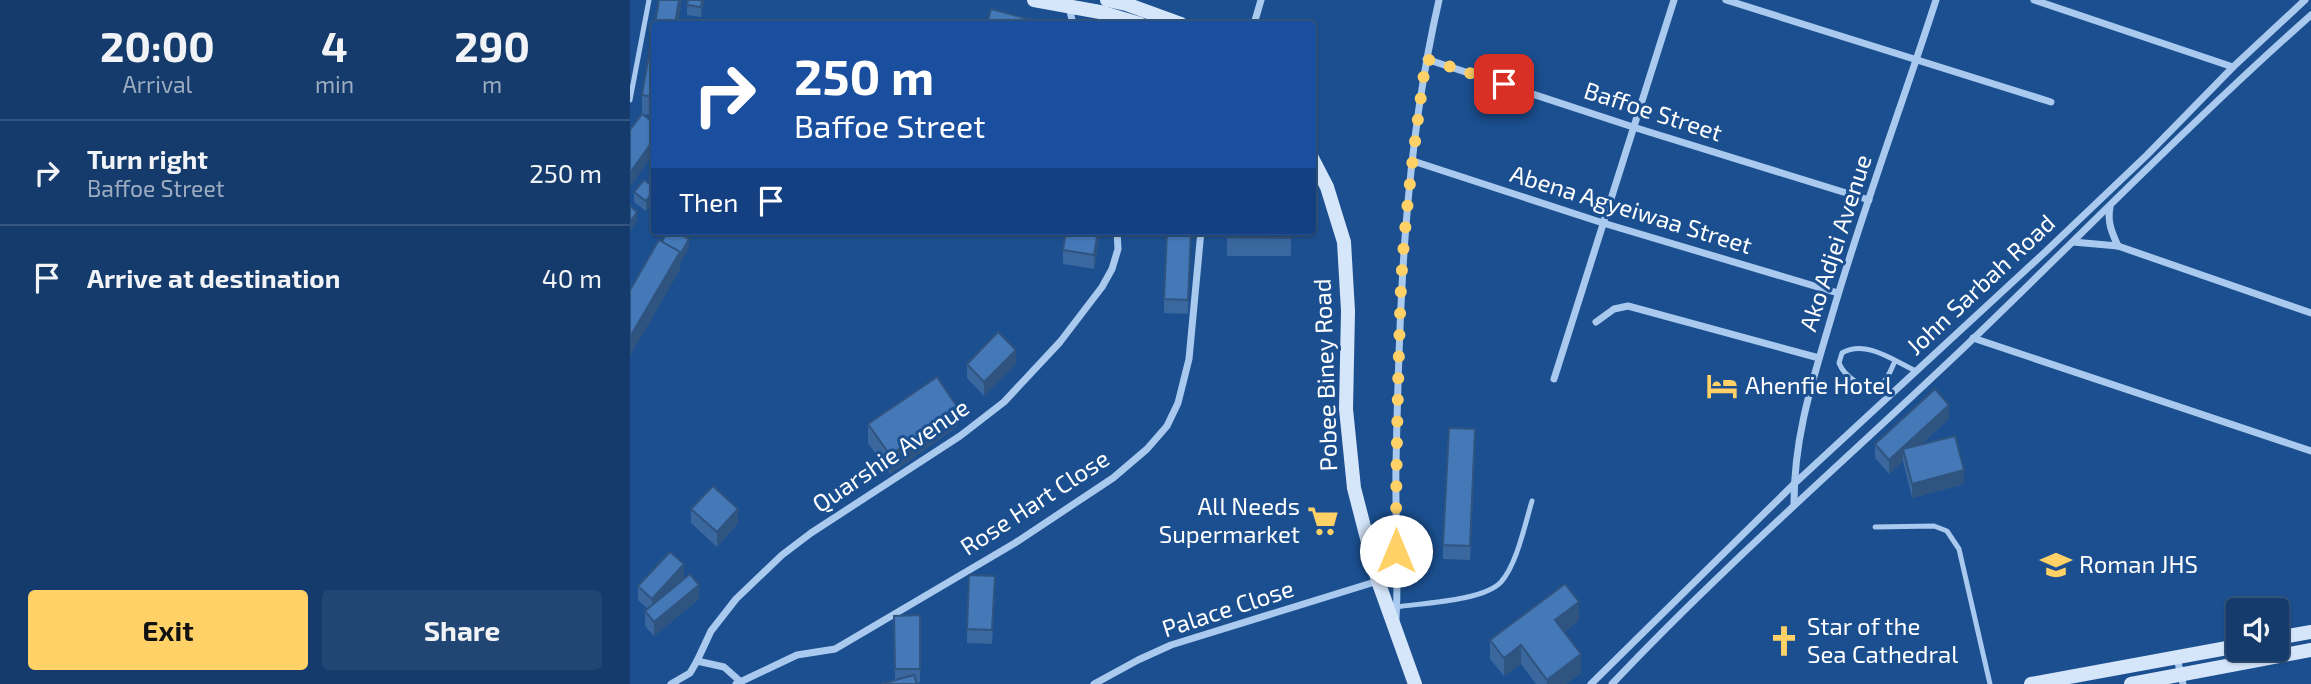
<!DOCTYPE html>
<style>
:root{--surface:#143b6b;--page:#214673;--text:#f1f3f6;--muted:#9dadc1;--line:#33557e;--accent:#ffd166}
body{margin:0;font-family:"Exo 2",sans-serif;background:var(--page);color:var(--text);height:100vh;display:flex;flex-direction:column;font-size:26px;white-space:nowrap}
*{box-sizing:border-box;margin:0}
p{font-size:23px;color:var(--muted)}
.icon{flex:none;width:38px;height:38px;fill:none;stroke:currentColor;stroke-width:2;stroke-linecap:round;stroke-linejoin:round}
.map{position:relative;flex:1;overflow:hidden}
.side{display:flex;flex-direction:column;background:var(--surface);width:630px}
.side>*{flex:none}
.banner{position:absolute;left:21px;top:21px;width:665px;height:214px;border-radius:7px;box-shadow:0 2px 5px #0004,0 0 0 2px var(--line);background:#1a4fa0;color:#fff;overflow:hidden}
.tools{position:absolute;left:1596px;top:598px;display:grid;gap:14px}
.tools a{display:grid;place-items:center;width:63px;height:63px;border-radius:7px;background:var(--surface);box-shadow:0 2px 5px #0004,0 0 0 2px var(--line);font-size:35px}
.pin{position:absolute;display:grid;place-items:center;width:60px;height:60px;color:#fff;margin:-30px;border-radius:14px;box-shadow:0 4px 10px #0006}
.me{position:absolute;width:77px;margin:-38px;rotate:0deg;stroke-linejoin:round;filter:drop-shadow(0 0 5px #0008)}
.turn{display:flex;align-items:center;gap:24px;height:147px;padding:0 28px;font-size:32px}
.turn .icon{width:91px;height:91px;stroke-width:2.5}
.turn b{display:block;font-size:49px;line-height:60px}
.then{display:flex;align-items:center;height:66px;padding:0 28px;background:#0003;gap:14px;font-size:26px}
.eta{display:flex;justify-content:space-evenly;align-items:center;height:119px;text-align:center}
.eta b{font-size:42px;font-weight:700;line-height:49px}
.button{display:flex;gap:14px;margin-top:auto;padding:14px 28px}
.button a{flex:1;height:80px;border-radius:7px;background:var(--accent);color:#111;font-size:28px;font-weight:700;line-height:80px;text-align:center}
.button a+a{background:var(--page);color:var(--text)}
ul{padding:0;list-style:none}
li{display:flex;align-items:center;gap:21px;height:105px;padding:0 28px;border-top:2px solid var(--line)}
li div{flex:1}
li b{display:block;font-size:26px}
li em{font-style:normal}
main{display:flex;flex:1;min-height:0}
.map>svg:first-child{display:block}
</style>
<main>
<section class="side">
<div class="eta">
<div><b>20:00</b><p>Arrival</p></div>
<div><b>4</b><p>min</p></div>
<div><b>290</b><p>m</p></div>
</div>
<ul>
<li><svg class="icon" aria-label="right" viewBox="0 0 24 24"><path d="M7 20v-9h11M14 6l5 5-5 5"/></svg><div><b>Turn right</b><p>Baffoe Street</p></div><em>250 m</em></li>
<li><svg class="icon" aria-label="arrive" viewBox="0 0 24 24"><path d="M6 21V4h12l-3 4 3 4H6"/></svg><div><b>Arrive at destination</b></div><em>40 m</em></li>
</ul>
<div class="button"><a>Exit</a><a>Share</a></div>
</section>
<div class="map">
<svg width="1681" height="684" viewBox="0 0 1681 684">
<rect width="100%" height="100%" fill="#1b4f8f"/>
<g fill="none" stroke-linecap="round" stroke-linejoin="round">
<g stroke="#a9c9ee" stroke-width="5">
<path d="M0,100L19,0"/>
<path d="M1265,361C1261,369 1258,380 1250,385C1236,393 1214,376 1209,363L1212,353C1236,339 1264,361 1286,371"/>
<path d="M1245,527L1304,526L1317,531L1329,549L1360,684"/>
<path d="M766,607C793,603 853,601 871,582C887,564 895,524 902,501"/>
</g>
<g stroke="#a9c9ee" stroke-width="7">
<path d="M1096,0L1421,102"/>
<path d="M1404,0L1603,67"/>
<path d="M439,7L443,24"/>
<path d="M624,24L631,0"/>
<path d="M796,59L1003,127L1239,200"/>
<path d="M783,161L973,223L1208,293"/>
<path d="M1480,207C1477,222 1482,233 1488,246"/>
<path d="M1443,242L1488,246L1681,313"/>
<path d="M966,322L984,309L998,306L1189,358"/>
<path d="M1343,338L1681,451"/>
<path d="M924,379L1044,0"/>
<path d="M1164,503C1164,435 1183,380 1202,315C1233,209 1272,105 1306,0"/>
<path d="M766,619C769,568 765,516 766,465C769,310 774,152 809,0"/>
<path d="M1547,658L1553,684"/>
<path d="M111,682L94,667L67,661L81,631L106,599L152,555L181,533L330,436L374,402L430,342L472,287L482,269L488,249L487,231"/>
<path d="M41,684L60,673L67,661"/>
<path d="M106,684L167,655L205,649L217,642L385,543L483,478L517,449L537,426L548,403L559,359L571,231"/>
<path d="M464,684L508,660L541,645L748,581"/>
<path d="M961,684L1164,484L1413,254L1517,155L1603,67L1675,0"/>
<path d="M982,684C1097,562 1224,453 1345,337C1457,229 1565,118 1681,15"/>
</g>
<g stroke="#d6e6fa" stroke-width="14">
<path d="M404,0L470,12L510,24"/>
<path d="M477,0L496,4L551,24"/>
<path d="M682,158L697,187L714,242L718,311L716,409L724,488L748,581L785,684"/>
<path d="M1647,638L1681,632"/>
<path d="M1401,684L1608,646"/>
<path d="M1501,684L1681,650"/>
</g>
</g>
<g fill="#3a679d">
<path d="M74,0L71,17L57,15V5Z"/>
<path d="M24,26V116L12,114V95Z"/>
<path d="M24,187V200L16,211L4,202V192Z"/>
<path d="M436,231H470L464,269L433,264V250Z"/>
<path d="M561,231L558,314L534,313V299Z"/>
<rect x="597" y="231" width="64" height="25"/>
<path d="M337,364H386L354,396L337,378Z"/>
<path d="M1319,419L1291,444L1334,484L1282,498L1273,461L1259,474L1245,458V444Z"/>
<path d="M238,424L328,426L260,474L238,443Z"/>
<path d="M845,443L840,560L813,559V545Z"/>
<path d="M61,509L108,523L87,547L61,523Z"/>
<path d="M54,578L69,599L24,636L15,626V611L18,609L8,600V586Z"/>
<path d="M365,590L362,644L337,643V629Z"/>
<path d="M290,615V683L265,680L264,616Z"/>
<path d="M949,621L934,632L951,673L936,684H906L891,664L874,676L860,659V640Z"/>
</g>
<g fill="#305480">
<path d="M49,0H52L48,24H45Z"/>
<path d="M72,0H74L71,17V7Z"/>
<path d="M24,139V153L0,187V173Z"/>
<path d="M24,190V200L16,211V201Z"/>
<path d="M7,212V221L0,231V222Z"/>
<path d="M468,231H470L464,269V255Z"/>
<path d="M59,239V248L50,264V255Z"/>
<path d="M50,252V270L0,356V337Z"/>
<path d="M386,350V364L354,396V382Z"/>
<path d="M1319,405V419L1275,459L1273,449V461L1259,474V460Z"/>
<path d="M328,408V426L260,474V455Z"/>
<path d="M1334,470V484L1282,498V484Z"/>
<path d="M108,509V523L87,547V532Z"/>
<path d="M54,564V578L22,613V599Z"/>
<path d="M69,585V599L24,636V622Z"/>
<path d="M949,602V621L925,639V620Z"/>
<path d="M891,645V664L874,676V658Z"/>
<path d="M951,654V673L936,684H917V680Z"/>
</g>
<g fill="#4478b7" stroke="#305480" stroke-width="2">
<path d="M29,0H49L45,24H25Z"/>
<path d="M58,0H72L71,7L57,5Z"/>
<path d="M361,9L417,24H357Z"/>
<path d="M24,26V97L12,95Z"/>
<path d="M12,114L24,123V139L0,173V130Z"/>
<path d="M14,180L24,187V190L16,201L4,192Z"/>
<path d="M0,206L7,212L0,222Z"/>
<path d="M37,231H44L59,239L50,255V252L32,242Z"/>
<path d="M436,231H468L464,255L433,250Z"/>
<path d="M537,231H561L558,300L534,299Z"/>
<path d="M597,231H661V238L597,237Z"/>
<path d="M29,240L50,252L0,337V290Z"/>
<path d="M368,332L386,350L354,382L337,364Z"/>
<path d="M307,377L328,408L260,455L238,424Z"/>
<path d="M1305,389L1319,405L1259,460L1245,444Z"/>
<path d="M819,428L845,429L840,546L813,545Z"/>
<path d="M1325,436L1334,470L1282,484L1273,449Z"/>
<path d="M83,486L108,509L87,532L61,509Z"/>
<path d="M40,552L54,564L22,599L8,586Z"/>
<path d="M60,574L69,585L24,622L15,611Z"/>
<path d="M339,575L365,576L362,630L337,629Z"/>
<path d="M935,584L949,602L925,620L951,654L917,680L891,645L874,658L860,640Z"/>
<path d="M290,615V669H265L264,616Z"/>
<path d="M284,675L287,684H251Z"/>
</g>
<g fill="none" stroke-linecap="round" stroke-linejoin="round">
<path stroke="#ffd166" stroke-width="12" stroke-dasharray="0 21.6" d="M766,551C766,463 768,374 771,286C775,210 786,134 796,59L874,84"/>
</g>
<defs>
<symbol id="hotel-bare" viewBox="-9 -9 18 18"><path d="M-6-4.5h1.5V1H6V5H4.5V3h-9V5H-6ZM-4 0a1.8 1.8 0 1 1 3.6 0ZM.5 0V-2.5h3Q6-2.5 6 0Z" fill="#ffd166" stroke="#1b4f8f" stroke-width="2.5" paint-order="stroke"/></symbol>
<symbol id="supermarket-bare" viewBox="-9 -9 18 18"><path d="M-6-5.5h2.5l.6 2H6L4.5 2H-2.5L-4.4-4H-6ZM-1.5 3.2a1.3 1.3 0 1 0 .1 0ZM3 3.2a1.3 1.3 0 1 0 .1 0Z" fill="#ffd166" stroke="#1b4f8f" stroke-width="2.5" paint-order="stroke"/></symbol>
<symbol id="school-bare" viewBox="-9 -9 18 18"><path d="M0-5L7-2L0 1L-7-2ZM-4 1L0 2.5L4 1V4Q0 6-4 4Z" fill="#ffd166" stroke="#1b4f8f" stroke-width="2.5" paint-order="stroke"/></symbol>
<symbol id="church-bare" viewBox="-9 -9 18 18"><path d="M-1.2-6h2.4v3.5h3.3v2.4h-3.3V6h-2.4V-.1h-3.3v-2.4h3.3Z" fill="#ffd166" stroke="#1b4f8f" stroke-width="2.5" paint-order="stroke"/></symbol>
</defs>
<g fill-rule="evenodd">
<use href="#hotel-bare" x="1070" y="364" width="44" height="44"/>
<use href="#supermarket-bare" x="671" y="499" width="44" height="44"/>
<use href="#school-bare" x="1404" y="543" width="44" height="44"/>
<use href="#church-bare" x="1132" y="619" width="44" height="44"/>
</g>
<g text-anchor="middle" stroke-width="6" stroke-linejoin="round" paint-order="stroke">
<g font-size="24" fill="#fff" stroke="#1b4f8f">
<text transform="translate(1023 112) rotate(18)" y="8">Baffoe Street</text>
<text transform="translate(1001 210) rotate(17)" y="8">Abena Agyeiwaa Street</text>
<text transform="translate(1206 243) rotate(-72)" y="8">Ako Adjei Avenue</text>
<text transform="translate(1351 285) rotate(-43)" y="8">John Sarbah Road</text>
<text transform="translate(696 375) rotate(-92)" y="8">Pobee Biney Road</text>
<text transform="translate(261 456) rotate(-34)" y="8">Quarshie Avenue</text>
<text transform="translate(405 503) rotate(-33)" y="8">Rose Hart Close</text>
<text transform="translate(598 609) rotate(-18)" y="8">Palace Close</text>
</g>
<g font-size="24" fill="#fff" stroke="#1b4f8f" text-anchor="start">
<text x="1115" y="394">Ahenfie Hotel</text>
<text x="670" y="515" text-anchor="end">All Needs<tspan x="670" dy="28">Supermarket</tspan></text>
<text x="1449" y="573">Roman JHS</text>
<text x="1177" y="635">Star of the<tspan x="1177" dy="28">Sea Cathedral</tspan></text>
</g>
</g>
</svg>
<div class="tools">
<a><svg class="icon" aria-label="sound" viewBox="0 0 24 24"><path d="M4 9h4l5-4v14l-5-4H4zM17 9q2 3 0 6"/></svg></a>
</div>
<div class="pin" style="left:874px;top:84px;background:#d93025"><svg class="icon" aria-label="arrive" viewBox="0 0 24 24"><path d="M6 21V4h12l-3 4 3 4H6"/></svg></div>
<svg class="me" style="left:766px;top:551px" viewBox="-20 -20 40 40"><circle r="19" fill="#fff"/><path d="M0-13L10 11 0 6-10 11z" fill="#ffd166"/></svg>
<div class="banner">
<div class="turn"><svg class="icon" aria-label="right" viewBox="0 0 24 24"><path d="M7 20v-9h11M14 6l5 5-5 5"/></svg><div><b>250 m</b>Baffoe Street</div></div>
<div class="then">Then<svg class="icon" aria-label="arrive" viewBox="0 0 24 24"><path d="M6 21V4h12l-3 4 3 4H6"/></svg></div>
</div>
</div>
</main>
